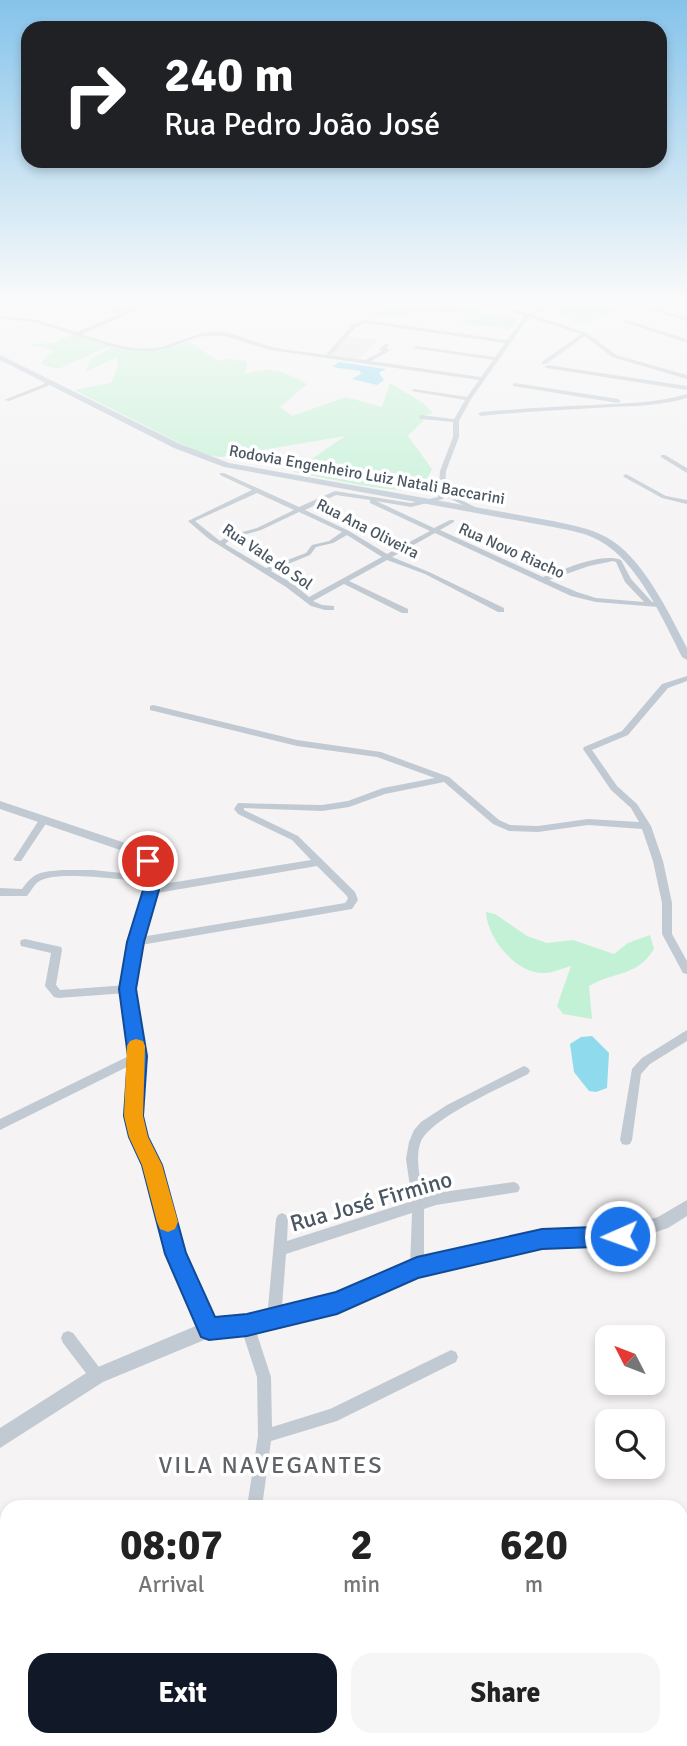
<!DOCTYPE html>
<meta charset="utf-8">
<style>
:root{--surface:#fff;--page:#f6f6f6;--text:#222;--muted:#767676;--accent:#111827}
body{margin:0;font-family:Signika,sans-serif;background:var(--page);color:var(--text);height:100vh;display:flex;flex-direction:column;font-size:26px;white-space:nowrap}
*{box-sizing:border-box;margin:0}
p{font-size:23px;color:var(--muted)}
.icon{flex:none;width:38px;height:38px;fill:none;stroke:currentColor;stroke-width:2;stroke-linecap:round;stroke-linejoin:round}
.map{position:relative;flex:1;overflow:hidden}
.details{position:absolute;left:0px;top:1500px;width:688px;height:247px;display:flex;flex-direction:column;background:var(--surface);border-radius:21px 21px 0 0;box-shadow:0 4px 10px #0003}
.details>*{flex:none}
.guide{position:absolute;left:21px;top:21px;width:646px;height:147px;border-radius:21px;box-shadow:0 4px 10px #0003;background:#202124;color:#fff;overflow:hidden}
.needle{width:46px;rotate:312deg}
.controls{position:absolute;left:595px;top:1325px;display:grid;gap:14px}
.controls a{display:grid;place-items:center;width:70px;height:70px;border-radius:14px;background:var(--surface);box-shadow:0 4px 10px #0003;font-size:35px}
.pin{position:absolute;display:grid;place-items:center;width:60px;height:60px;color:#fff;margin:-30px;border:4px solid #fff;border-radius:50%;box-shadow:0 2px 7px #0007}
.me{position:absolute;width:77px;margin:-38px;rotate:268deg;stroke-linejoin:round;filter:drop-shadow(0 0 5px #0008)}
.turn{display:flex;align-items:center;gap:24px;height:147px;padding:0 28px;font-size:32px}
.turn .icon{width:91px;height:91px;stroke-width:2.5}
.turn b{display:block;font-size:49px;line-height:60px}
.eta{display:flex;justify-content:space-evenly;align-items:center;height:119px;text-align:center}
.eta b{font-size:42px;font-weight:700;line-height:49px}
.cta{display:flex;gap:14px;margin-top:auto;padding:14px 28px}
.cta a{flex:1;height:80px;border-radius:21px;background:var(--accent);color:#fff;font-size:28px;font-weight:700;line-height:80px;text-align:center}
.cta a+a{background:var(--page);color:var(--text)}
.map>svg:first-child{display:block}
</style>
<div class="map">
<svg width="687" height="1746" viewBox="0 0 687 1746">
<rect width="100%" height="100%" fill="#f5f3f3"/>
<path fill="#e6e4e5" d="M348,336L379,340L358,359L331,354Z"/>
<g fill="#c3f1d5">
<path d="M59,300H153L117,314L109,311L82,310V307L68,303L53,306Z"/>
<path d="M566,300H639L585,325L554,312Z"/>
<path d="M453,303L477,308L488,307L487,310L473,312L519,318L511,329L459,323L468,311L363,317L389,307L423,309Z"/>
<path d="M74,333C119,346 142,357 189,342L218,361L227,359L247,361L245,374C272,366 281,370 307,384L280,407L292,416L346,397L382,407L390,383L423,403L433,413L417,417L424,420L408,436L432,469C428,478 424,484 414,488C395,495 318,476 293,472L345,436L222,457L203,455L74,390L111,383L118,366L117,357L85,372L92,358L113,347H107L58,369L43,365L41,362L54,351L29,344L55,343Z"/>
<path d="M486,912L495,914L527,936L547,943L573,940L614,954L628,943L650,935L654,949C637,977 615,971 589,986L592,1019L563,1014L557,1006L571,966C563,968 553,973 544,973C516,974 487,938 486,912Z"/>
</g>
<g fill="#90daee">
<path d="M339,362L386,369L379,373L384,380L377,385L352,379L361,374L360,371L332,367Z"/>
<path d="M592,1036L609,1053L607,1088L596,1092L589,1091L574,1072L570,1044L581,1037Z"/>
</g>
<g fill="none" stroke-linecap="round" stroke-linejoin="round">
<g fill="#c1cad2" fill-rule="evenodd">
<path d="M154,300H161L82,334C106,342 136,353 162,347C182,341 198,331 220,332C238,333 254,343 272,347C290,351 308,352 326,355L351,326L364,320L507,340L525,316L478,300H486L528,314L558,300H565L532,315L587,333L616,355L687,375V379L612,357L585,336L546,364H542V362L581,334L529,317L471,399L459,421V437L446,471L445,487L453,496L479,509V511H475L449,498L444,494L443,499L411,507L376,501L434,528L450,520H454V522L440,530L543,577C563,570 601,552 621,560L631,579L652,602L661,603L662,605L658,607L596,602L571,596L435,533L392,557L429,572L504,608V612H498L425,574L387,560L349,581L408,609V613H402L344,584L313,601L322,605L334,606V610H325L311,606L286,587L209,539L188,521L252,490L220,475V473H224L299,507L335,491L411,503L438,497L440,471L453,437V422L421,419L418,417L421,415L454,419L465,400L411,391L414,389L467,397L479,380L270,350L225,336H207L198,337L168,348L153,351L127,350L107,345L37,323L0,318V316L37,320L77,332ZM365,323L505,343L495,357L416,346L413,348L493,360L481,377L371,361L389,351V349L386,348L389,345L386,343L379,349L382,351L365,360L331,355L355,328ZM257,493L294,510L257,528L228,536L220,541L195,521ZM336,495L370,500V503L430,531L387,554L349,531L305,510ZM299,512L342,532L329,541L312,545L306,553L266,568L225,544L232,538L261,530ZM347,535L382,557L309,597L292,583L271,571L310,555L316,547L333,543ZM613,561L616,562L625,582L644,602L596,598L577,592L549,580L589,566Z"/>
<path d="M671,300H676L662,311L687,318V321L644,308L646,307L657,310Z"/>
<path d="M626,320L687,339V343L624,322Z"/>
<path d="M548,365L687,386V390L546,368L545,367Z"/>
<path d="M45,380L50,381L48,386L9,401L4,400L44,384Z"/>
<path d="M515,383L618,399L621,401L618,403L513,386V384Z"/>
<path d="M687,394V398C657,407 626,406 595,408C557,410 519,412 481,416L478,414L481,412C519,409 557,406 595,405C627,403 657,403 687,394Z"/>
<path d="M661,455H665L687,468V473L661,457Z"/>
<path d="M626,474L666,496L687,500V504L662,498L624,477L623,476Z"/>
<path d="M687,676V681L668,688L628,735L592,750L617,786L637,804L651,826L663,861L672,903V934L687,961V974L683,973L662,934V903L653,861L642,829L588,825L538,832L509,831L493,824L444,782L385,794L349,807L322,811L244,808V810L298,836L355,892L358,900L352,909L135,946L131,945L130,942L131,939L135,938L345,903L348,899L347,896L317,866L151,894L148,893L146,890L148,887L151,886L311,860L292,840L238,814L234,809L238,803L322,805L348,801L383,788L435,778L377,757L297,746L150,710V706L153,705L297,740L381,752L449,777L499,820L510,825L538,826L588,819L639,822L631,808L611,790L583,749L584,747L622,731L662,684Z"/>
<path d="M44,816L49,819L21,861H15L13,859L15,857L41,817Z"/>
<path d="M63,870H93L150,876L155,879L150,882C128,881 54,869 38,882C34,885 31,891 27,896H0V888L22,889C35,871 41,872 63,870Z"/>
<path d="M25,939L61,947L62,950L56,985L60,990L127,985L131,986L132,989L131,992L127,993L58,998L54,997L45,986L51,953L21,946L20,943L21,940Z"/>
<path d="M687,1030V1041L650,1064L641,1074L632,1140L630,1144L626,1145L622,1144L620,1140L632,1069L642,1058Z"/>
<path d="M137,1052L141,1054L143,1057L141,1060L0,1130V1119Z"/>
<path d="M524,1066L528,1068L530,1071L528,1074C505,1086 427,1119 420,1144C415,1161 421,1180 423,1197L436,1193L514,1182L518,1184L520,1188L518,1192L436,1205L424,1209V1268L422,1272L417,1274L412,1272L410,1268L412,1213L286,1254L281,1319L279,1324L274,1326L269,1324L267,1319L276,1219L278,1215L282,1213L286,1215L288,1219L287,1241L412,1201L406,1159L409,1142L414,1130L421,1122L447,1105Z"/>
<path d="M247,1318L252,1320L254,1325L271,1377L272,1427L330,1409L451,1350L456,1352L458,1357L456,1362L337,1421L271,1441L262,1507H247L258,1436L257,1377L240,1325L242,1320Z"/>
<path d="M68,1331L73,1333L102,1371L104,1376L102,1381L97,1383L92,1381L63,1343L61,1338L63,1333Z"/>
<path d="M0,1537L5,1540L7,1543V1573L1,1571L0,1567Z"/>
<path d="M7,1672V1735L0,1731V1677L1,1674Z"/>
<path d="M259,1740H276L279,1746H261Z"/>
<path d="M504,1740H526L529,1746H507Z"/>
</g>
<path fill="#c1cad2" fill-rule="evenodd" d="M0,801L143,849L154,861L157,890L142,942L134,989L144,1057L141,1116L147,1137L160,1165L184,1253L214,1320L247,1316L336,1295L417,1260L542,1231L620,1228L658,1217L687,1200V1216L668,1228L620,1244L542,1247L418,1276L337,1311L247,1334L209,1338L103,1382L0,1448V1428L91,1370L198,1325L168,1254L144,1165L131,1137L127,1116L130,1057L120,989L128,942L145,890L142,862L135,855L0,809Z"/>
<path fill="#c1cbd6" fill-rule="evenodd" d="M0,355L180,444L229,463L553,521C571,525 590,528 606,537C642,556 669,613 687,648V660L682,657C664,621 637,561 600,541C586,533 569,530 553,527L224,467L174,448L0,360Z"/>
</g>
<linearGradient id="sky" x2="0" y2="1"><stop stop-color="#85c3ea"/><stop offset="0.55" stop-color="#fafafa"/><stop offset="1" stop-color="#fafafa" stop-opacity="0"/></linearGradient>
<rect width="687" height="545" fill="url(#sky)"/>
<path fill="#1a73e8" stroke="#114b97" stroke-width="2" d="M148,856L156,861L159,890L144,942L136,989L147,1056L143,1116L148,1137L162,1165L186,1253L215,1317L247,1314L336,1292L417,1257L542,1229L620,1226L627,1229L631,1236L627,1243L620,1246L542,1249L418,1278L337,1314L247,1336L209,1340L201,1337L165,1254L142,1165L129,1137L124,1116L128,1056L119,989L127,942L143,890L141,861Z"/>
<path fill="#f59e0b" d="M136,1039L143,1041L145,1046L143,1116L148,1137L162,1165L178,1222L175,1229L168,1232L160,1229L157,1222L142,1165L129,1137L124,1116L127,1046L130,1041Z"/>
<g text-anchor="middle" stroke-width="7" stroke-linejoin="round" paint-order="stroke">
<g font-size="16" fill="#4a5661" stroke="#fff">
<text transform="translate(367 474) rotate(10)" y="6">Rodovia Engenheiro Luiz Natali Baccarini</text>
<text transform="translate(368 528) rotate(27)" y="6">Rua Ana Oliveira</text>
<text transform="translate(512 550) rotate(24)" y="6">Rua Novo Riacho</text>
<text transform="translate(268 556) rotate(34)" y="6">Rua Vale do Sol</text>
</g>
<g font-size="23" fill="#4a5661" stroke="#fff">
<text transform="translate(371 1201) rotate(-16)" y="8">Rua José Firmino</text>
</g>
<g font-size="24" letter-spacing="2" fill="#5f6368" stroke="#fff">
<text x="271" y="1473">VILA NAVEGANTES</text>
</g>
</g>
</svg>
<div class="controls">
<a><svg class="needle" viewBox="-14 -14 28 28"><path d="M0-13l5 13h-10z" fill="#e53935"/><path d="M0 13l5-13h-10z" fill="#767676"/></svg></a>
<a><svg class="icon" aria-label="search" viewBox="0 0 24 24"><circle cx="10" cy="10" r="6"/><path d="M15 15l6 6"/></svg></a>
</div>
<div class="pin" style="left:148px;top:861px;background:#d93025"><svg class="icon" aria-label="arrive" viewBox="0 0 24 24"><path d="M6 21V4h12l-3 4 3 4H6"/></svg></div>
<svg class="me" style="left:620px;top:1236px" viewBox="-20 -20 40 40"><circle r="17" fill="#1a73e8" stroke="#fff" stroke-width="3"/><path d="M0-11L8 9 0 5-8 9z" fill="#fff"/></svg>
<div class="guide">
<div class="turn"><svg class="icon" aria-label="right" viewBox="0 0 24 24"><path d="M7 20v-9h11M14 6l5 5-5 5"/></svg><div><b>240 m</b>Rua Pedro João José</div></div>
</div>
<section class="details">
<div class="eta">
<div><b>08:07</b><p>Arrival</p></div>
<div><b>2</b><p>min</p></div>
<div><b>620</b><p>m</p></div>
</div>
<div class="cta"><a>Exit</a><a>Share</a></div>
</section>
</div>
